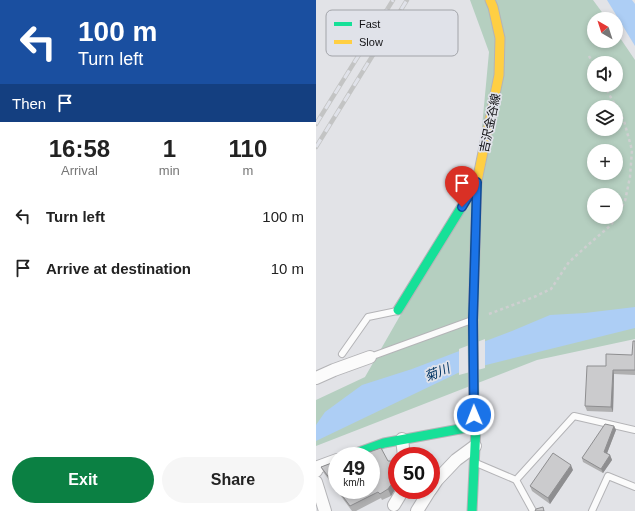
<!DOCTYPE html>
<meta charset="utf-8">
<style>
:root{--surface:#fff;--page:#f6f6f6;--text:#222;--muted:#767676;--accent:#0b8043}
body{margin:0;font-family:Helvetica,"Noto Sans JP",sans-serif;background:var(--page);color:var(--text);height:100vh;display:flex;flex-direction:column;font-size:15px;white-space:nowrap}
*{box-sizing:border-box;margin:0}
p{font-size:13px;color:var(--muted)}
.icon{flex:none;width:22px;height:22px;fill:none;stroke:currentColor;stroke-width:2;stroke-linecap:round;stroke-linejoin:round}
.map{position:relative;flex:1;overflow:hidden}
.sheet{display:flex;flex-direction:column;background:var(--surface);width:316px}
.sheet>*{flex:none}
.guide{background:#1a4fa0;color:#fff;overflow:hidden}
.needle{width:26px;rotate:321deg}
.buttons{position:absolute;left:271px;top:12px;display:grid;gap:8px}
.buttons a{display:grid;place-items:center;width:36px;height:36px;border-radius:50%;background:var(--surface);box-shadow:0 2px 6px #0003;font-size:20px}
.speed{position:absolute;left:12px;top:447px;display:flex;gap:8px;font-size:20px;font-weight:700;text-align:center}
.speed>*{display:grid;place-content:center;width:52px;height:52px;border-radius:50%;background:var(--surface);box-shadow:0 2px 6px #0003;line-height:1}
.speed small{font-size:10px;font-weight:400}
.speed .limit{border:6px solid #d22;background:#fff;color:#111}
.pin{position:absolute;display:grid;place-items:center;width:34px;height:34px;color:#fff;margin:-41px -17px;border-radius:50% 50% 50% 0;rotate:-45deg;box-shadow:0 0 4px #0007}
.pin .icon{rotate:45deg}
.me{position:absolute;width:44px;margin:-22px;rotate:359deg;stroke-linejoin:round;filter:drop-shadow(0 0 3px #0008)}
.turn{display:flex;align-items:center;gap:14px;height:84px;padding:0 12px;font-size:18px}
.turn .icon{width:52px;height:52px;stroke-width:2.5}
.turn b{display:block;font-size:28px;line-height:34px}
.then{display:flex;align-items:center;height:38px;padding:0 12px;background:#0003;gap:8px;font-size:15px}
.eta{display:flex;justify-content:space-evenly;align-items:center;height:68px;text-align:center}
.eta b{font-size:24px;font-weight:600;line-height:28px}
.cta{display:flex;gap:8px;margin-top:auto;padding:8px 12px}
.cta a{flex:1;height:46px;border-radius:24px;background:var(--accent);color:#fff;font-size:16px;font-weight:600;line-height:46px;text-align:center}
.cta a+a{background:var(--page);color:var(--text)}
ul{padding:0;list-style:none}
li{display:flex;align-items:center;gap:12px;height:52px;padding:0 12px}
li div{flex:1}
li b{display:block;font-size:15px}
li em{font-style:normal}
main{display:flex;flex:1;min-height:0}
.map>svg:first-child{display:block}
</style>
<main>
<section class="sheet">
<div class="guide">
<div class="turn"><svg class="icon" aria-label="left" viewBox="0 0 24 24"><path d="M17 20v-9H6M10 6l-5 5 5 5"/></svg><div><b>100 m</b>Turn left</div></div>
<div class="then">Then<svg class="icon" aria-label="arrive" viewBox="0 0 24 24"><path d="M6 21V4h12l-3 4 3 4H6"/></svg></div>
</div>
<div class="eta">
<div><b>16:58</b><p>Arrival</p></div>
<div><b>1</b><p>min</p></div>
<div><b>110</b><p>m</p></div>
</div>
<ul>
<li><svg class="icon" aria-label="left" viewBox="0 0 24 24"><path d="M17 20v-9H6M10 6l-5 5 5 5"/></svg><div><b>Turn left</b></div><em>100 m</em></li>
<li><svg class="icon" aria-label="arrive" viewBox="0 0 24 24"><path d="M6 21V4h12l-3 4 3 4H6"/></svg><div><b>Arrive at destination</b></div><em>10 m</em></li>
</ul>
<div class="cta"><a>Exit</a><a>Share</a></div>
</section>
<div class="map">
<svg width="319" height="511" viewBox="0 0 319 511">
<rect width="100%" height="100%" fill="#e2e3e7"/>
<path fill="#b5cfc0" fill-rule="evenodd" d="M154,0H277L291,19H278V41H300V32L319,60V339L221,360L0,446V400L49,377L161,181L173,52ZM278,63H300V85H278ZM278,107H300V129H278ZM278,151H300V173H278ZM278,195H300V217H278Z"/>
<g fill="#adcef5">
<path d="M291,0H316L319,4V46Z"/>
<path d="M319,307V328L146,371L0,441V425L9,412L46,385L96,369L196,331L234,315L269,313Z"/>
</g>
<path fill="#e2e3e7" d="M169,339V368L143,375V349Z"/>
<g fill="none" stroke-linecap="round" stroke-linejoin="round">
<defs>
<g id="lane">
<path d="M26,354L52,317L81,311"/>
<path d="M54,357L156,320"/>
<path d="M160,463L200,480L258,416L319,430"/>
<path d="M200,480L217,511"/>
<path d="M276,511L292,476L319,487"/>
</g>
<g id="street">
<path d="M0,378L18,370L54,357"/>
<path d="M86,439L88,456"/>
<path d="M0,471L2,467L21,460"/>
<path d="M0,482L9,511"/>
<path d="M115,489L121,480L140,460L159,446"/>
<path d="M78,505L87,490"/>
<path d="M101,511L114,490"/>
</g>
<g id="fast">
<path d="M82,310L161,182"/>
<path d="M32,456L68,443L160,426"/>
<path d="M156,511L160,426L158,415L157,320L161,181"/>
</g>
<path id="slow" d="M161,181L183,75L184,38L177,7L174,0"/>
</defs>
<use href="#lane" stroke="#b4b4b7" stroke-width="8"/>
<use href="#street" stroke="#b4b4b7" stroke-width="14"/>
<use href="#fast" stroke="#b4b4b7" stroke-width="11"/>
<use href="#slow" stroke="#b4b4b7" stroke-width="11"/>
<g stroke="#cecfd0" stroke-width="2.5" stroke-dasharray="3 3" stroke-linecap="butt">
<path d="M273,56L278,65"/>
<path d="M288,85L308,121L316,150L314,177L309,201L300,217"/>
<path d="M173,314L218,297L235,289L253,262L273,244L295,225L300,217"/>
</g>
<use href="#lane" stroke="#fbfbfb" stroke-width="6"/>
<use href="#street" stroke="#fbfbfb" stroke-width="12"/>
<use href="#fast" stroke="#16e098" stroke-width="9"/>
<use href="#slow" stroke="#ffcf43" stroke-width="9"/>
<defs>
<g id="rail">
<path d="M0,124L77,0"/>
<path d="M0,147L91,0"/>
</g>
</defs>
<use href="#rail" stroke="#c3c4c4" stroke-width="4.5"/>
<use href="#rail" stroke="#e0e2e9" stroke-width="3" stroke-dasharray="9" stroke-linecap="butt"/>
</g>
<g fill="#afafb0">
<path d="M319,341V375L298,374L297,412L271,411L269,406L290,366L316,355Z"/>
<path d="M298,426L300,430L291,453L294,455L296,460L287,473L267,462L266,458Z"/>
<path d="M21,461V490H55L80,484L81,486L75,496L66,500L65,498L40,511H36L8,473L5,467Z"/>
<path d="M257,470L234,504L216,491L214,486Z"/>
</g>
<g fill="#8e8e90">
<path d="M297,370L298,374L297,412L295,407Z"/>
<path d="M298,426L300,430L290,456L288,452Z"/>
<path d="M294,455L296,460L287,473L285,469Z"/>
<path d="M255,465L257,470L234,504L232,498Z"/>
<path d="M81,476V484H80L81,486L75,496L72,489L78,478Z"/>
</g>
<g fill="#cbcbcd" stroke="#8e8e90">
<path d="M317,341H319V370H297L295,407L269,406L271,366H290V354L316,355Z"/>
<path d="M289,424L298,426L288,452L294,455L285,469L266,458Z"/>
<path d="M65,448L72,461H76L81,469V476L78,478L79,479L72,489L64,494L62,492L34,506L22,490H55V456H42Z"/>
<path d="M237,453L255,465L232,498L214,486Z"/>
<path d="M21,461V488L5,467Z"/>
<path d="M227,507L228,511H219L220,509Z"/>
</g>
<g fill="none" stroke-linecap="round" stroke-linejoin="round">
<defs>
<path id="route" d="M146,207L161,182L157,320L158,415"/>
</defs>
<use href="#route" stroke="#114b97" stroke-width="10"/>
<use href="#route" stroke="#1a73e8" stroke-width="7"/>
</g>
<g text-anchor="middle" stroke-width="3.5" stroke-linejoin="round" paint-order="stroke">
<g font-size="12" fill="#121215" stroke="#e0e2e9">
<text transform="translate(174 123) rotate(-78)" y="4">吉沢金谷線</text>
</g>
<g font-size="13" font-style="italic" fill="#013464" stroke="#e0e2e9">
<text transform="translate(121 372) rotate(-22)" y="5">菊川</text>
</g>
</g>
<rect x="10" y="10" width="132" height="46" rx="6" fill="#e0e2e9" stroke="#a2a4a9" stroke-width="1"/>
<rect x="18" y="22" width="18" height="4" fill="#16e098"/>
<rect x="18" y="40" width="18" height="4" fill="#ffcf43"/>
<g font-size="11" fill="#121215">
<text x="43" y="28">Fast</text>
<text x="43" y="46">Slow</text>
</g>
</svg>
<div class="buttons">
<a><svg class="needle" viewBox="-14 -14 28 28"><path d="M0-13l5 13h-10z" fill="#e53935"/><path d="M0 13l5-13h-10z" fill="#767676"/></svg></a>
<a><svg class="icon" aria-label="sound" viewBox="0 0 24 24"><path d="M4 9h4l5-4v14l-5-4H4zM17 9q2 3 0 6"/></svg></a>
<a><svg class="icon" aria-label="layers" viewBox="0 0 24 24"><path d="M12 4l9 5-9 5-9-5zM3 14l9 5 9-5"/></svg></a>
<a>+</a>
<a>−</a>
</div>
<div class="speed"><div>49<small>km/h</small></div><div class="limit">50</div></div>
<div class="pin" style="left:146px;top:207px;background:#d93025"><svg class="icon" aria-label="arrive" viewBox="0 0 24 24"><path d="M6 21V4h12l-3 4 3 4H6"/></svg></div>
<svg class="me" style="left:158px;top:415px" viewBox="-20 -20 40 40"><circle r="17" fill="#1a73e8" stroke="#fff" stroke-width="3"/><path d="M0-11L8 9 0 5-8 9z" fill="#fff"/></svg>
</div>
</main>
